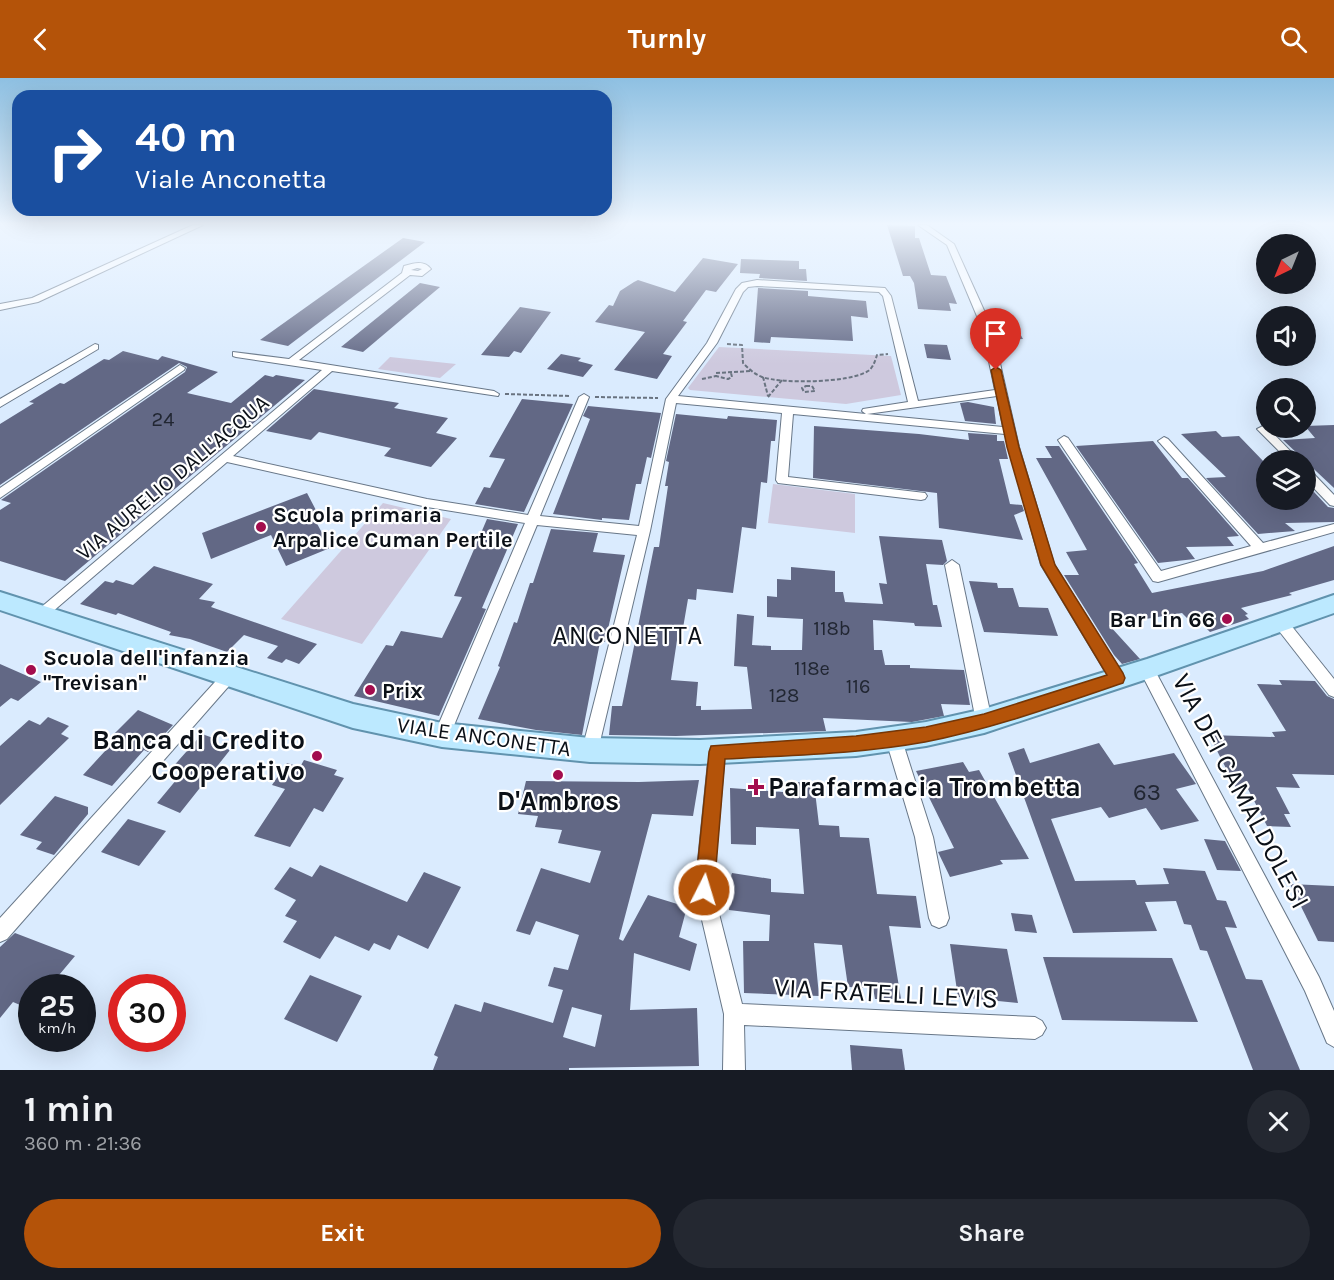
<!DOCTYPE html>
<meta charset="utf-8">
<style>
:root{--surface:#171b24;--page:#242831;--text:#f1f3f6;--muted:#9ea1a6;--accent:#b45309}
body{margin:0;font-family:Karla,sans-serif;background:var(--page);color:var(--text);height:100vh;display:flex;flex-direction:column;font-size:22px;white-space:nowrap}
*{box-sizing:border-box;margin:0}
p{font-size:20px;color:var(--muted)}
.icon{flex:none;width:33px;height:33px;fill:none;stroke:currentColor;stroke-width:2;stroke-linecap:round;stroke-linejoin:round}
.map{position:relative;height:992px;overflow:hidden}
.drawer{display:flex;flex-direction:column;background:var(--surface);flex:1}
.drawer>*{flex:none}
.banner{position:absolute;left:12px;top:12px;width:600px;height:126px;border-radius:18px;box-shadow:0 6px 24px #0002;background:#1a4fa0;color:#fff;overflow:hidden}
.needle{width:39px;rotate:223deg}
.controls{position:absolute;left:1256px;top:156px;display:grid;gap:12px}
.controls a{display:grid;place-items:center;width:60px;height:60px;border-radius:50%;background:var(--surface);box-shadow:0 6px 24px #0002;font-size:30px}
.speed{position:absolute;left:18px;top:896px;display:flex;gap:12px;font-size:30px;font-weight:700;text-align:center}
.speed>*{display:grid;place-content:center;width:78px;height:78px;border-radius:50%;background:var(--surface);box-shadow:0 6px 24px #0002;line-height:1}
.speed small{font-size:15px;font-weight:400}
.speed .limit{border:9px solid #d22;background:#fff;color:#111}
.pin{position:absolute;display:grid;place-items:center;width:51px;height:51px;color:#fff;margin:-62px -26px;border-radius:50% 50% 50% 0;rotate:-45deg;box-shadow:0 0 6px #0007}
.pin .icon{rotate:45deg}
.me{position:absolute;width:66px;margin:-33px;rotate:5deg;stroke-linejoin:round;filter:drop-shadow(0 0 4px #0008)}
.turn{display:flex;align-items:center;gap:21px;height:126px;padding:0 24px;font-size:27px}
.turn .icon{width:78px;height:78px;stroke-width:2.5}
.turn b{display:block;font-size:42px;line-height:51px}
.round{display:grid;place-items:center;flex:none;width:63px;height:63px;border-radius:32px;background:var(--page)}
.summary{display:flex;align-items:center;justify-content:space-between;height:102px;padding:0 24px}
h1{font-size:36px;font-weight:700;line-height:45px}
.primary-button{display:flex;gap:12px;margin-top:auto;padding:12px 24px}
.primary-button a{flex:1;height:69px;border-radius:36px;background:var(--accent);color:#fff;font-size:24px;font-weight:700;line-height:69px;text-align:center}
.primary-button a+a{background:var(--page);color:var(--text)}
header{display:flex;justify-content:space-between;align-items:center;height:78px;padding:0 24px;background:var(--accent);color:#fff;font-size:27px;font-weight:700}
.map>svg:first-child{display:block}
</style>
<header><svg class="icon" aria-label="back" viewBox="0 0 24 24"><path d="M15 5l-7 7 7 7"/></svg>Turnly<svg class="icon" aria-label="search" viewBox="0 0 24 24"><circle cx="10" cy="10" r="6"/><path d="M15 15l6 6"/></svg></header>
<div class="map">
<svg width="1334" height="992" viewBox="0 0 1334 992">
<rect width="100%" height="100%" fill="#daebfe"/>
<g fill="#cec9de">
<path d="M719,269L891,278L901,317L846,326L690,312L688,310Z"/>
<path d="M390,279L456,286L440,300L378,291Z"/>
<path d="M773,406L855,416V455L768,445Z"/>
<path d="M383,425L451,441L362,566L281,541Z"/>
</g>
<g fill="#626885" fill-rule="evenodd">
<path d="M887,147L915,148V160H919L931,197L946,198L957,226L949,225L951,233L918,231L914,205L910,198H903Z"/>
<path d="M403,160L425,164L288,268L260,262Z"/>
<path d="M703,180L738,186L716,214L706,212L683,243L687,244L663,276L672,278L657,301L614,292L645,254L595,244L609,227L613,228L620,213L634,204L638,202L675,214Z"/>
<path d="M741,181L799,183V191H806L807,203L759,200L760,196L740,195Z"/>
<path d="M420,205L440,209L363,274L341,269Z"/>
<path d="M758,210L808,213V218L866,223L868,240L851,238L853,263L771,259L770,265L754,264Z"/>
<path d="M520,229L551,234L521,275L514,273L509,279L481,277Z"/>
<path d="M993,247H1015L1023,261L1000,262Z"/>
<path d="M924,266L947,267L951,282L927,280Z"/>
<path d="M123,273L158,282L162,278L218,294L187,315L231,325L265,297L273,299L276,297L305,302L65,503L0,483V432L11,425L1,422L185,294L187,289L179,285L0,407V346L34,325L29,324L60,305L64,306L104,281L109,282Z"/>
<path d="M561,276L581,280L578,283L593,287L583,299L547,291Z"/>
<path d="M314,311L399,325L394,330L448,340L436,355L457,360L431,389L384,378L391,370L319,354L311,362L266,353Z"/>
<path d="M522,321L573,326L524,434L475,426L484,409L490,410L505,381L489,379Z"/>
<path d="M968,324L994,329L996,346L965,343L960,325Z"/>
<path d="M588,328L661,335L651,380L647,379L641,406H636L629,442L602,440V442L553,436L590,341L583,338Z"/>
<path d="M676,336L727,341L728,338L777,342L775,363H771L767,405L761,404L756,451L742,449L733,515L697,511L696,522L688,521L683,550L679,549L671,602L698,604L696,628H701V632L752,631L747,589L734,588L737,536L754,538L752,567L771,568V572H802L803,541L767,539V518L777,519V501L791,502V489L835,493V514H843L845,524L883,526L879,505L887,506L879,458L942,462L947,483L943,487L926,486L933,527H937L942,549L915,548L914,545L873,542L874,572H882L885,587H910V590L964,592L970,627L941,626L944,638L912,644L823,640L826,653L676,658L609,657L612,628H622L654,469H659L668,408H665L669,384L666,383Z"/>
<path d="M1334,347V410L1283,362L1315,360L1305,348Z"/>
<path d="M814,348L919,356L969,362L968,355L997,357V363H1004L1008,381H999L1010,426L1022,427L1024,433L1014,437L1023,462L939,450L937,415L813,400Z"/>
<path d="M1216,353L1222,359L1239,358L1266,386V422H1305V416L1314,414L1328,429L1334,430V444L1285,445L1295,453L1258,456L1206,400L1226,399L1181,356Z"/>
<path d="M1153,363L1182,400H1188L1239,458L1227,459L1234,468L1186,469L1195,481L1158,485L1076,368Z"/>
<path d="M1045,368H1059L1138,485L1134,486L1152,515L1263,493L1334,468V502L1289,515L1292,517L1241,530L1248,536L1245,537L1249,541L1210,554L1199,543L1192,545L1182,535L1109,547L1140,581L1122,586L1114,577L1064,497H1079L1066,474L1087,472L1036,380H1052Z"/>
<path d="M307,415L318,436L313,438L330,470L286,488L271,457L211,481L202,455Z"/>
<path d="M487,441L518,446L482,530L486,531L439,638L354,618L386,567L393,568L401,553L442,560L462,519L454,518Z"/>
<path d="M551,451L598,455L593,474L625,477L605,564H600L582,657L536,652L478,641L500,589L498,588L514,544L517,545L530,505H533Z"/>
<path d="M154,488L213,506L199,521L215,524L211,529L317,566L299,586L286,581L282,585L267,580L278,568L244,557L227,574L190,561L169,557L171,554L118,535L116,537L80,526L105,503L113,505L116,502L133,507Z"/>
<path d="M969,503L997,505L998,510H1013L1019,529L1048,530L1058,558L984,554Z"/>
<path d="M0,586L41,604L18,623L11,620L0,629Z"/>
<path d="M1279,602L1315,603L1327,618L1334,621V697L1292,696L1300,710L1276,709L1290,736H1284L1291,749L1267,748L1248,711L1236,710L1209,657L1275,659L1272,654L1286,653L1257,606L1282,607Z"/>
<path d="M138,632L173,647L148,674L144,672L112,708L83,697L117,660L112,658Z"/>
<path d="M48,639L69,648L61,656L69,660L0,727V668L29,642L40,647Z"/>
<path d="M202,656L216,661L212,666L230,672L180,735L157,725L182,695L171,691Z"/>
<path d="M1099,665L1114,687L1174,675L1196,706L1176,711L1199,743L1161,752L1146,730L1109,740L1101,729L1051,741L1075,803L1135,802L1137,807L1169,806L1163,790L1205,793L1217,822L1226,823L1237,850L1225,849L1246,901L1262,902L1300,992H1253L1207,873L1200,872L1191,847L1184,846L1176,823L1145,824L1157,853L1073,855L1008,675L1024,670L1030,685Z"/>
<path d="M304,682L337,692L334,697L344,700L323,734L314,730L290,769L254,758L285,711L272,707L287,685L300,689Z"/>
<path d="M963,684L969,694L979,692L1029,781L1000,782L1003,786L950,799L938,774L954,770L916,693Z"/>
<path d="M699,702L693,738L652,736L619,861L623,863L648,817L687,829L679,859L697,866L690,893L634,875L630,932L697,930L699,988L569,990V992H433L438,979L434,977L455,926L481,934L484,924L553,945L563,912L548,908L554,889L568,892L579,857L536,843L530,857L516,853L541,790L590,805L601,773L558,765L562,752L535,749L538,738L518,736L526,703L639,704ZM572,929L602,937L595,969L563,959Z"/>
<path d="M797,704L814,705L819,747L839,748L840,759L869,760L877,816L916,818L921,850L889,848L901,921H875L873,910L848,909L842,867L814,865L819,918L744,915L743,863H769L770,837L729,832L730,819L725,818L727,797L731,798L732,795L771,801V814L804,816L799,751L756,749V767L731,766L730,710L797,715Z"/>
<path d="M55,718L88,729V736L54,777L36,771L42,764L20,757Z"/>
<path d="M128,741L166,753L139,788L101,774Z"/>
<path d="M1204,761L1225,763L1241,793L1217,792Z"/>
<path d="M320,787L407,824L424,794L461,809L428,871L398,857L390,872L374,865L369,873L335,858L320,881L283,864L297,843L285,838L296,822L274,811L290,789L312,799Z"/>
<path d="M1290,806L1334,808V864L1318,863Z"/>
<path d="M1011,835L1032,837L1037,855L1015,853Z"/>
<path d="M15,855L75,878L49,909H32V932L13,924L0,940V869Z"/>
<path d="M950,866L1007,871L1018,925L958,919Z"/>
<path d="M1043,879L1172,880L1198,944L1062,942Z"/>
<path d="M310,897L362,918L337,964L284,941Z"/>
<path d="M850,967L902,971L905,992H852Z"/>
</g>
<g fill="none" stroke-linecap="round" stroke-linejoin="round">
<defs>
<g id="street">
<path d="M193,147H203L38,224L0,232V226L32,220Z"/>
<path d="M918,147H927L954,166L992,250L1019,369L1054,486L1122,595L1125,600L1122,605L1117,606L1112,605L1041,487L1005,356L793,336L788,399L925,415L927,418L925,421L921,422L778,405L776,402L782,335L676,325L650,453L598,672L596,677L590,679L584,677L582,672L637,457L537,447L450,657L448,662L442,664L436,662L434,657L525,445L427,429L227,384L44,541H34L32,537L322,292L236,279L233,278V274L289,281L402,195L404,188C414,185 424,182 431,191L422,198L410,197L299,282L494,313L499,316L498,318L332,293L233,378L427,421L528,437L579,319L584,316L589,319L540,438L639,448L666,321L707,265L736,211L742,205L757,202L885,210L891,218L918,323L995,312L982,250L947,167ZM417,190L422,191L418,193L411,192ZM757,208L879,214L883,218L908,324L863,331L862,333L866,336L678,318L717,265L743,214L748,209ZM997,318L1003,349L867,336Z"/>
<path d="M95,266L98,267V271L0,329V321Z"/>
<path d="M180,287L185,290L184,292L0,420V410Z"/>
<path d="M1263,348L1268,350L1299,382H1288L1257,351Z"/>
<path d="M1064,358L1068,360L1161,493L1251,468L1160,365L1158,363L1164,359L1168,361L1263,465L1334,446V454L1158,504L1153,503L1058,362Z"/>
<path d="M1305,390L1309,391L1334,417V428L1330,427L1305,401Z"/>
<path d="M952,482L959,487L992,643L990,648L984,650L978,648L976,643L945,487Z"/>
<path d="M1281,539L1286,541L1334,601V619L1329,617L1276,549L1274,545L1276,541Z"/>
<path d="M1147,585L1152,587L1319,899L1334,933V969L1327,965L1305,913L1139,591L1142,587Z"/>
<path d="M230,591L235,593L238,597L235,601L7,861L0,864V840L225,593Z"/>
<path d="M894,655L900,657L902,662L933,759L949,840L946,847L939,850L932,847L929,840L915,759L886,662L888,657Z"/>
<path d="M717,667L723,669L725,674L713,812L742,926L1035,939L1042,943L1046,950L1042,957L1035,961L744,947L745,992H723L724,936L695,812L709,674L711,669Z"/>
</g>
<path id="primary" d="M0,514L353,626L442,645L590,660L700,662L856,654L926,644L984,631L1147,581L1334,517V535L1147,601L984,655L926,668L856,678L700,686L590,684L442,669L353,650L0,532Z"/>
</defs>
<use href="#street" stroke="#687788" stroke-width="2"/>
<use href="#primary" stroke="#6193ae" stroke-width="4"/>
<g stroke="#697380" stroke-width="2" stroke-dasharray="4 2" stroke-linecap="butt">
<path d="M727,266L742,267L743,285C748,290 754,296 762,299C782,306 850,305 868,293C873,290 875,283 877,277L888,276"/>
<path d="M731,295L732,299L728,301L716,298V295L751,293"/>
<path d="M763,299L768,318"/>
<path d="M702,301L716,298"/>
<path d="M806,308H812L815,313L804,314L802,310Z"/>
<path d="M505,316L571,318"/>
<path d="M595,319L658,320"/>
<path d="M768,319L782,302"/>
</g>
<use href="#street" fill="#fff" fill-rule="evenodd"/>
<use href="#primary" fill="#bce9ff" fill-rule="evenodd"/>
</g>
<linearGradient id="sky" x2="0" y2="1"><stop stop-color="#8ec0e2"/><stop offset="0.51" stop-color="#eef6ff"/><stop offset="1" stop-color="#eef6ff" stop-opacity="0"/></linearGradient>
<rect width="1334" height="286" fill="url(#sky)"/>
<path fill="#b45309" stroke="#753606" stroke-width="1.5" d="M996,289L1001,292L1019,369L1055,487L1123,595L1125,600L1123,605C1058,627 992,651 925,664C859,676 792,677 725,681L714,812L711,819L704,822L697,819L695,812L709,674L711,668L856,658L926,649L984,636L1107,597L1041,487L1007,369L991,292Z"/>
<g fill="#a30d4d" stroke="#fff" stroke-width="2">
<circle cx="261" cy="449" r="6"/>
<circle cx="1227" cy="541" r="6"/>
<circle cx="31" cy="592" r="6"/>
<circle cx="370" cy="612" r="6"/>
<circle cx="317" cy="678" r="6"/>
<circle cx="558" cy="697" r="6"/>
<path d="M753 700h6v6h6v6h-6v6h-6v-6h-6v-6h6z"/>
</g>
<g text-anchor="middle" stroke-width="4.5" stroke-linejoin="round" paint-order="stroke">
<g font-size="20" fill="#212632">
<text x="163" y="348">24</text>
<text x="832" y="557">118b</text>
<text x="812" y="597">118e</text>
<text x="858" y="615">116</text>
<text x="784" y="624">128</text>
</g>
<g font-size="22" fill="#0b1017" stroke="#fff">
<text transform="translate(172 399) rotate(-40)" y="8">VIA AURELIO DALL'ACQUA</text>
<text transform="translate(484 658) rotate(8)" y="8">VIALE ANCONETTA</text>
</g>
<g font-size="22" font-weight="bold" fill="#0b1017" stroke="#fff" text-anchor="start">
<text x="273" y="444">Scuola primaria<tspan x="273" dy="25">Arpalice Cuman Pertile</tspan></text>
<text x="1215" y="549" text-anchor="end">Bar Lin 66</text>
<text x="43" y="587">Scuola dell'infanzia<tspan x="43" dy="25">"Trevisan"</tspan></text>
<text x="382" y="620">Prix</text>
</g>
<g font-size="24" fill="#212632">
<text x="1147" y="722">63</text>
</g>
<g font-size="26" letter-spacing="1.5" fill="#0b1017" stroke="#fff">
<text x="628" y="566">ANCONETTA</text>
</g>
<g font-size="27" font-weight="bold" fill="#0b1017" stroke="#fff" text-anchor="end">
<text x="305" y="671">Banca di Credito<tspan x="305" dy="31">Cooperativo</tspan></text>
<text x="768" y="718" text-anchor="start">Parafarmacia Trombetta</text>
<text x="558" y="732" text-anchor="middle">D'Ambros</text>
</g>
<g font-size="27" fill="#0b1017" stroke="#fff">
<text transform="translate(1241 713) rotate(62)" y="9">VIA DEI CAMALDOLESI</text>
<text transform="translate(886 915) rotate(3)" y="9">VIA FRATELLI LEVIS</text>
</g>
</g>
</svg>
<div class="controls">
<a><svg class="needle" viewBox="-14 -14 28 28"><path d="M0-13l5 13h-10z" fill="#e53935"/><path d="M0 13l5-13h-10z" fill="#9ea1a6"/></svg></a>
<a><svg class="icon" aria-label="sound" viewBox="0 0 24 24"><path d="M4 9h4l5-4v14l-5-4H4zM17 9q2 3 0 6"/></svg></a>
<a><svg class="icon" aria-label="search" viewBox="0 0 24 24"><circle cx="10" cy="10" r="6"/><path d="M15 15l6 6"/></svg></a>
<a><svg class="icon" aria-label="layers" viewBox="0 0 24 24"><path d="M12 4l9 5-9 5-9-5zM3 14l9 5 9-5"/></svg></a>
</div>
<div class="speed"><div>25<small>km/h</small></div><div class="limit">30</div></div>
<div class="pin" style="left:996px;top:292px;background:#d93025"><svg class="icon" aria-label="arrive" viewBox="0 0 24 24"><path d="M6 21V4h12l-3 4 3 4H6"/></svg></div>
<svg class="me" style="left:704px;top:812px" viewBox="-20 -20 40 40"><circle r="17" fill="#b45309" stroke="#fff" stroke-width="3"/><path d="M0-11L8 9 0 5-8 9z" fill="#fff"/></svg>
<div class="banner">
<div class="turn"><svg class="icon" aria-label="right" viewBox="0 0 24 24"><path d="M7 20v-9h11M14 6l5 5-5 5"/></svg><div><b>40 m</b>Viale Anconetta</div></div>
</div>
</div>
<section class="drawer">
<div class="summary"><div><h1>1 min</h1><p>360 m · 21:36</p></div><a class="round"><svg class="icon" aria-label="close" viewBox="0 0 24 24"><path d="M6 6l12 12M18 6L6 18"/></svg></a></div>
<div class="primary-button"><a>Exit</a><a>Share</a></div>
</section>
